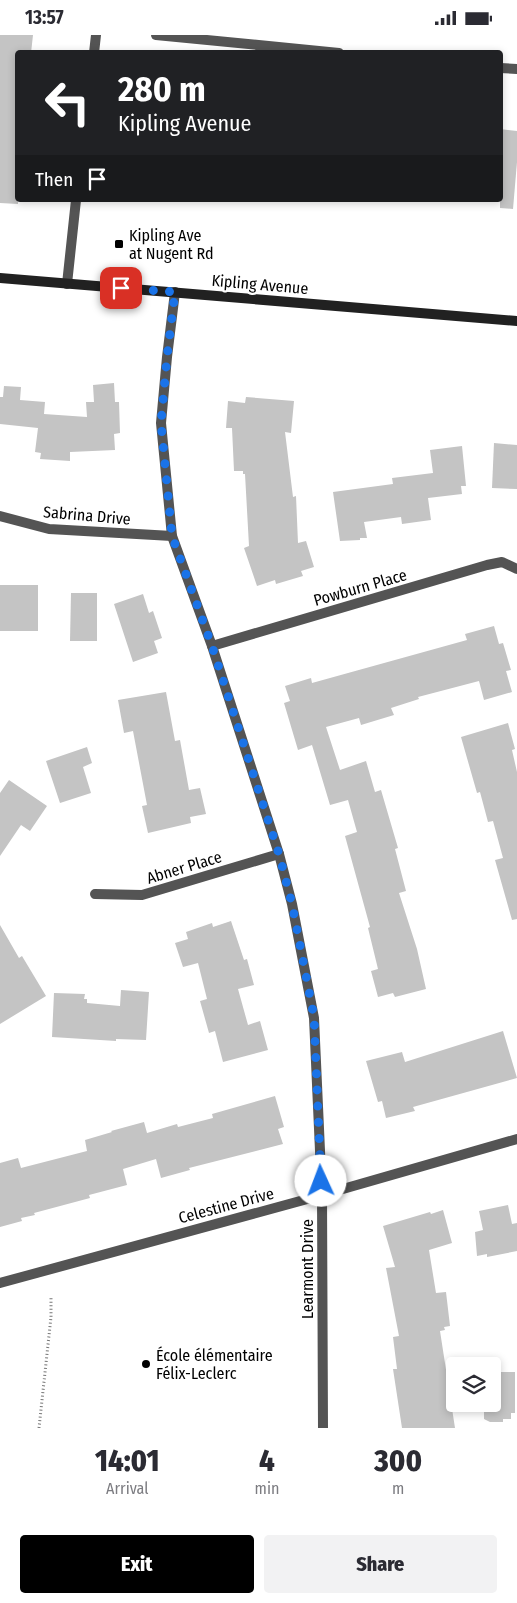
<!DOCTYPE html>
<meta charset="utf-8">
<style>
:root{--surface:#fff;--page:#f2f2f3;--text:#2b2b33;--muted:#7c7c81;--accent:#000}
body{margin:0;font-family:"Fira Sans Condensed",sans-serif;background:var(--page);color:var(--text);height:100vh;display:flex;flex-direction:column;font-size:19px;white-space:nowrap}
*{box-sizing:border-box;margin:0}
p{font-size:16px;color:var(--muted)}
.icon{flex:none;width:28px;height:28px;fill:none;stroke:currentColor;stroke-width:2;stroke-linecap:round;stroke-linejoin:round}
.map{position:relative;height:1393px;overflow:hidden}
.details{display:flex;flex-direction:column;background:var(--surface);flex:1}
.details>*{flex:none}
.hud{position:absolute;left:15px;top:15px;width:488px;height:152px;border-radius:5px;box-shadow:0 2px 8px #0003;background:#202124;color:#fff;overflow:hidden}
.tools{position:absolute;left:446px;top:1322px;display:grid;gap:10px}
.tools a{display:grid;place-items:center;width:55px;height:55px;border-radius:5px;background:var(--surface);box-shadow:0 2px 8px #0003;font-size:25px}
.pin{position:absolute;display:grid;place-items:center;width:42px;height:42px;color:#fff;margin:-21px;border-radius:10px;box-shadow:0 2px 8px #0006}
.me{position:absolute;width:55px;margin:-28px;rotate:358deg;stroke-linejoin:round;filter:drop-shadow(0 0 4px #0008)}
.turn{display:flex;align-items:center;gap:18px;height:105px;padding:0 20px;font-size:22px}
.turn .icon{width:65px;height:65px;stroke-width:2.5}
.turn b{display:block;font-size:35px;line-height:42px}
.then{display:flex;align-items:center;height:48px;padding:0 20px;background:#0003;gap:10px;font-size:19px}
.eta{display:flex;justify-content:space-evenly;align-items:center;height:85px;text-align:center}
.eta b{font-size:30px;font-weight:800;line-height:35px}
.cta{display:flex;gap:10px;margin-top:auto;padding:10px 20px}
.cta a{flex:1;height:58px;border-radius:5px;background:var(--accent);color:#fff;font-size:20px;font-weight:800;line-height:58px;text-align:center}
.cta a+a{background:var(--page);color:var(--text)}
.status{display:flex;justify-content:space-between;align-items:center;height:35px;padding:0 25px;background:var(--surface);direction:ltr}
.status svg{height:14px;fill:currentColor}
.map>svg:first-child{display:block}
</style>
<div class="status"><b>13:57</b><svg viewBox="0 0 49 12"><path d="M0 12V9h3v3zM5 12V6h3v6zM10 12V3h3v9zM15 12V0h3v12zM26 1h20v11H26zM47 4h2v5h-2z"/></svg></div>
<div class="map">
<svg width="517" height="1393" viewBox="0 0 517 1393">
<rect width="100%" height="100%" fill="#fff"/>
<g fill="#c4c4c4">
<path d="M0,0H33L31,18H18V169L0,168Z"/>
<path d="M500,94L517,96V127L513,174L500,173Z"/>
<path d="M114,348L115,367H119L120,398L114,399L115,415L70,417V426L40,424L41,418L35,417L38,393L0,389V362H3L4,351L21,352L20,365L45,367L44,379L87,382L86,367H94L93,350Z"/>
<path d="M246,362L294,366L291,398L285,397L293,462L296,461L298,508L306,506L314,532L301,536L303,541L276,549L275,545L257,551L244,513L249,511L245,439H243V436H234L232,393H226L228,366L245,368Z"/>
<path d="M494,408L517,410V454L492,453Z"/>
<path d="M462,411L466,451H461L462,459L428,463L431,485L402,489L401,482L364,487L367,503H360V505L340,506L333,457L393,449L392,443L433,438L430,415Z"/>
<rect x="0" y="550" width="38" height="46"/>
<path d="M71,558H97V606H70Z"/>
<path d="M143,559L149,578L153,576L162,603L154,606L158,618L133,627L114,569Z"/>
<path d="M494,591L499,609L503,608L511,635L506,636L512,657L484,665L479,646L418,662L419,664L391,673L394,680L361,690L359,683L326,692L340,735L366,726L375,757L381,755L398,813L395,814L406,856L399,858L417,914L426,954L395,962L393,958L378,962L371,936L378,934L368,893L370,892L345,801L357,797L348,765L330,770L312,710L298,715L284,668L290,666L285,651L311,643L312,648L467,605L465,599Z"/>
<path d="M166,657L175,706L180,705L189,755L200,753L206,779L190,782L191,788L148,798L142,771L147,770L133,696L124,698L118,665Z"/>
<path d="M508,688L515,714L512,715L517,737V884L512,885L495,825L503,823L493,786L488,787L480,757L477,758L461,702Z"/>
<path d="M87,712L92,728L83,732L91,758L60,768L46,726Z"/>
<path d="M9,745L47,771L30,796L21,790L0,821V758Z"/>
<path d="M231,886L244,925L247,924L254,950L238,954L248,990L260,986L268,1015L223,1027L215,996L209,998L200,966L207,964L198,928L183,932L175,908L188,904L186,897L212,888L213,892Z"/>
<path d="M0,890L19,923L22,921L46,961L0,989Z"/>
<path d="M121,955L149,957L146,1005L116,1004V1006L52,1002L54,958L85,959L84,964H87V968L120,971Z"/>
<path d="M503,996L517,1043L413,1072L415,1076L386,1083L382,1066L378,1067L366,1026L402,1017L405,1027Z"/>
<path d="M275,1061L284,1092L278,1094L283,1109L189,1133L190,1135L161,1143L156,1124L123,1134L127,1150L89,1160L90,1163L34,1178L35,1180L21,1183L22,1186L0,1192V1128L18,1123L21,1133L87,1116L85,1105L112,1097L111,1096L144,1087L147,1098L177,1089L178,1092L213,1083L212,1079Z"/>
<path d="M508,1170L512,1189L517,1188V1216L487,1222V1219L477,1221L475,1197L483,1195L479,1176Z"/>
<path d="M443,1175L452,1208L429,1215L436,1258L446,1257L450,1291L444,1292L445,1295L440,1296L455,1393H402L393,1334H397L393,1302L399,1301L386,1233L395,1232L383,1191L430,1177L431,1179Z"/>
<path d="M492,1337H515V1378H511V1384H503V1387H490L484,1384V1369H492Z"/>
</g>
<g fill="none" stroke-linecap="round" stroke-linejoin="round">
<path stroke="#767676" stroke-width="3" stroke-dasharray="1 2.5" stroke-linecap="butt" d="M39,1393L51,1282V1263"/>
<g stroke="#545454" stroke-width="10">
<path d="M156,0L339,18"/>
<path d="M94,18L96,0"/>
<path d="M500,33L517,34"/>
<path d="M67,249L76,165"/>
<path d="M175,257L167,322L161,388L172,501L212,611L279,819L292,869L314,983L322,1160L323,1393"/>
<path d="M0,481L49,494L172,501"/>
<path d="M212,611L487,530L502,527L517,534"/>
<path d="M95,859L142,860L279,819"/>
<path d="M0,1248L322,1160L517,1104"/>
</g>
<path stroke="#212121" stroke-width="10" d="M0,243L517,286"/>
</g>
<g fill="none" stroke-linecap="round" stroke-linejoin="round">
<path stroke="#1a73e8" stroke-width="9" stroke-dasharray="0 16.2" d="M121,253L175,257L167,322L161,388L172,501L212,611L279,819L292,869L314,982L321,1146"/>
</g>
<g fill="#000" stroke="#fff" stroke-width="2">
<rect x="114" y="204" width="10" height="10" rx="2.5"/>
<circle cx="146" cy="1329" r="5"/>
</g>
<g text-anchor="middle" stroke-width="4.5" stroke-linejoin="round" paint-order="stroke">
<g font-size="16" fill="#000" stroke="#fff" text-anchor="start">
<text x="129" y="206">Kipling Ave<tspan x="129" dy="18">at Nugent Rd</tspan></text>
<text x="156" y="1326">École élémentaire<tspan x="156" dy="18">Félix-Leclerc</tspan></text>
</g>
<g font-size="16" fill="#000" stroke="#fff">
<text transform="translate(260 249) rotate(5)" y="6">Kipling Avenue</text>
<text transform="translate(87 480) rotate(5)" y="6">Sabrina Drive</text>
<text transform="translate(360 552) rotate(-16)" y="6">Powburn Place</text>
<text transform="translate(184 832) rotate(-17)" y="6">Abner Place</text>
<text transform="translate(226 1170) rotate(-15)" y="6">Celestine Drive</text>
<text transform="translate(307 1234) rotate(-90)" y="6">Learmont Drive</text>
</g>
</g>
</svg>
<div class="tools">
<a><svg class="icon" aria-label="layers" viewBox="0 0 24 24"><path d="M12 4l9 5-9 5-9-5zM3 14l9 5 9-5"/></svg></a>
</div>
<div class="pin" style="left:121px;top:253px;background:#d93025"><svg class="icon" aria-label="arrive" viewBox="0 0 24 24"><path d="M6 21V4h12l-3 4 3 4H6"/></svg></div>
<svg class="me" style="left:321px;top:1146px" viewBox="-20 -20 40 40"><circle r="19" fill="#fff"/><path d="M0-13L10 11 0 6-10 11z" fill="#1a73e8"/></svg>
<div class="hud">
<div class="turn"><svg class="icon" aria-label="left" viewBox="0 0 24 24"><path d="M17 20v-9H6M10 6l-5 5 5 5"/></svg><div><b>280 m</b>Kipling Avenue</div></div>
<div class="then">Then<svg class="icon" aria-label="arrive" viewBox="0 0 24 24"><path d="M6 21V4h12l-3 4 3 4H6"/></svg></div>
</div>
</div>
<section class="details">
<div class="eta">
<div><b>14:01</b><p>Arrival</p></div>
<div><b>4</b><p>min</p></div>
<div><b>300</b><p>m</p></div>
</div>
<div class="cta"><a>Exit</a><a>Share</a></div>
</section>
